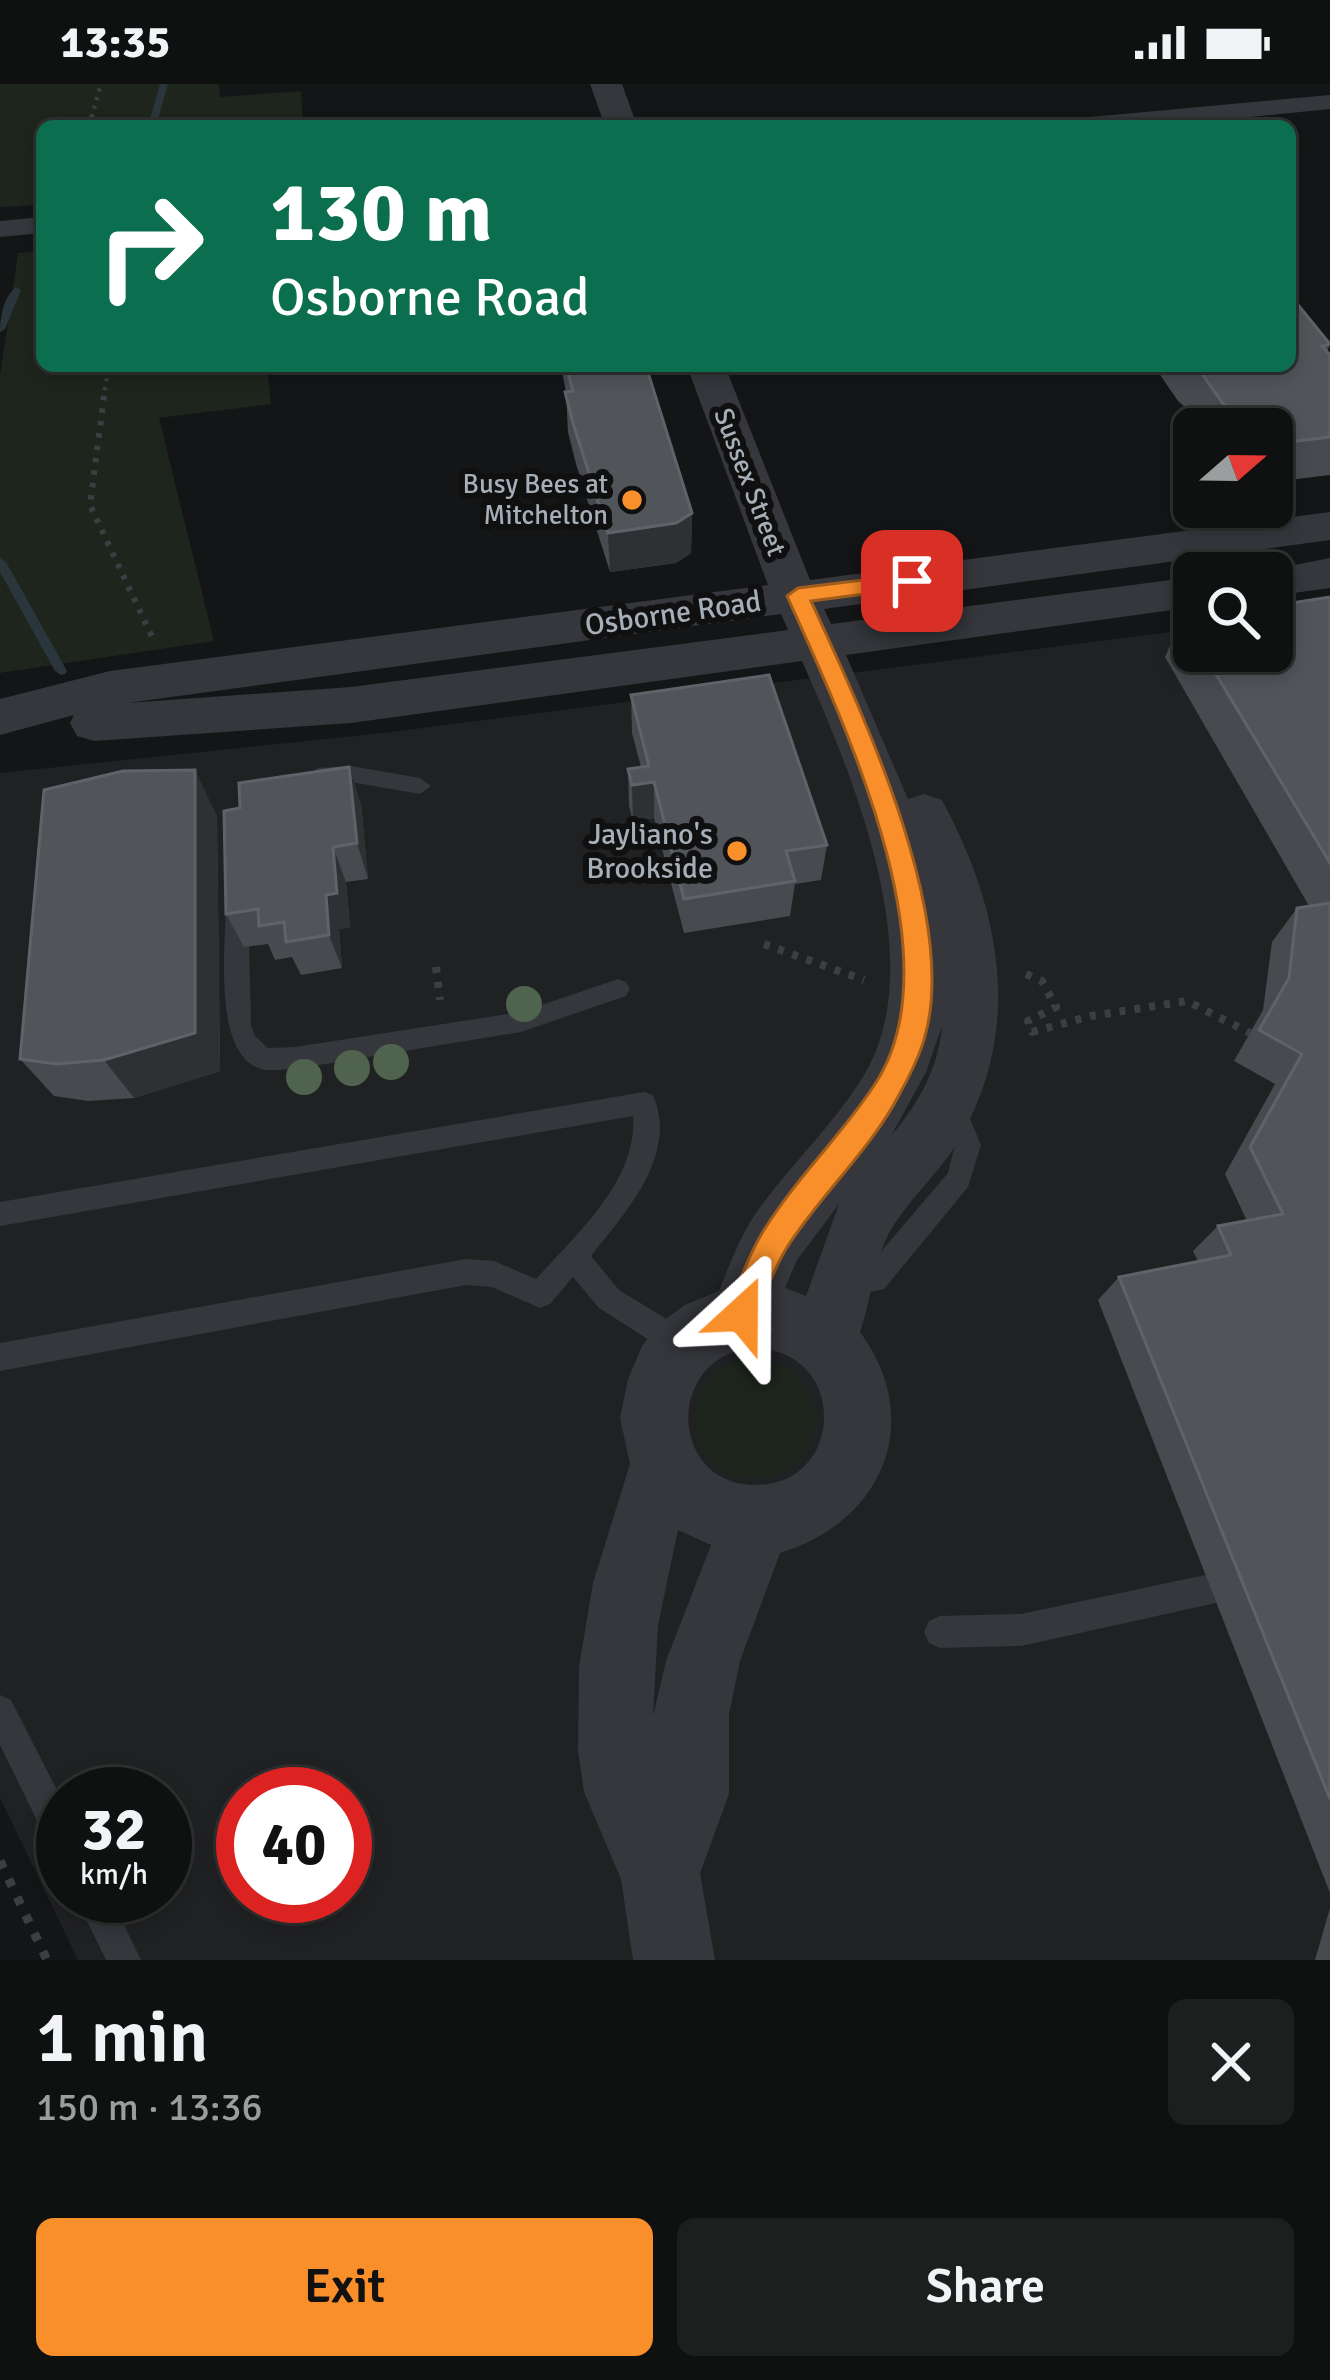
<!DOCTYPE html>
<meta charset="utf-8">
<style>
:root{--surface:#0f1010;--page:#1d1e1e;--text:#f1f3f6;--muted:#9b9d9f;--line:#2f3030;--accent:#f88f2b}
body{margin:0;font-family:Signika,sans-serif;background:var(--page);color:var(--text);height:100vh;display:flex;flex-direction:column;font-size:45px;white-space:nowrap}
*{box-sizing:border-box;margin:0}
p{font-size:39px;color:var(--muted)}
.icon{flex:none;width:66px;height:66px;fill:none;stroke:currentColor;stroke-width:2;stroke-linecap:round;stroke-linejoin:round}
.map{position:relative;height:1876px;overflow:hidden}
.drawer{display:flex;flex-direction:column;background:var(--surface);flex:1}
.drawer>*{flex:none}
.top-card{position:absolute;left:36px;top:36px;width:1260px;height:252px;border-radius:18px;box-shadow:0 6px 18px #0003,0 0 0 3px var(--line);background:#0b6e4f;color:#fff;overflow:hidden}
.needle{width:78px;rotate:70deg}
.fabs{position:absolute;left:1173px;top:324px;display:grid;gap:24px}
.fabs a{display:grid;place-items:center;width:120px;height:120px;border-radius:18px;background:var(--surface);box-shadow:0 6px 18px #0003,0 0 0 3px var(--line);font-size:60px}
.speed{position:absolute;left:36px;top:1683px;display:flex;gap:24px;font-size:60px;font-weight:700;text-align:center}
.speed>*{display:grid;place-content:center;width:156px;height:156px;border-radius:50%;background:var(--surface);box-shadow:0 6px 18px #0003,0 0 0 3px var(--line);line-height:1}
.speed small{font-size:30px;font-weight:400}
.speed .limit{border:18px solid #d22;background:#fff;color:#111}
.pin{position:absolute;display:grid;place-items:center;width:102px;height:102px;color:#fff;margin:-51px;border-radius:24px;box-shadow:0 6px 18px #0006}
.me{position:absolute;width:132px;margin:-66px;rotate:24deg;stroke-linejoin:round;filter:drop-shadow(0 0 9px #0008)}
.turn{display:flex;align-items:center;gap:42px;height:252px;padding:0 36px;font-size:54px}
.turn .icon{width:156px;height:156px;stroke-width:2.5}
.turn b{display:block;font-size:84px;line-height:102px}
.round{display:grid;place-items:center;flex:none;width:126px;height:126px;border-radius:18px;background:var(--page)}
.summary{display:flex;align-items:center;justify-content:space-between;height:204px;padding:0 36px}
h1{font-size:72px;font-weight:600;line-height:90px}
.action{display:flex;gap:24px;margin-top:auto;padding:24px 36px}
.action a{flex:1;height:138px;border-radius:18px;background:var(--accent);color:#111;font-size:48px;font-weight:600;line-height:138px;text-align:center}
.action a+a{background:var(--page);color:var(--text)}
.status{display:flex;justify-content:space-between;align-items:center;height:84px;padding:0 60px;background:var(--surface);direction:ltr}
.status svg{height:33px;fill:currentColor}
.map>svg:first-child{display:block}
</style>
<div class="status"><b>13:35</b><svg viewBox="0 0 49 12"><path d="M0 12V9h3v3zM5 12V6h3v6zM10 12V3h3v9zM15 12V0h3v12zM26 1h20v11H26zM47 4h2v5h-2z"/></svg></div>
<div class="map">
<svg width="1330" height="1876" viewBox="0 0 1330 1876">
<rect width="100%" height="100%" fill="#141516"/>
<path fill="#202123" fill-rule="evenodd" d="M1330,526V1876H78L0,1714V689L383,649L1194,545V567H1272ZM63,1710H165V1812H63ZM243,1710H345V1812H243Z"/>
<g fill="#1d251c">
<path d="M0,0H219L220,13L301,7L303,42H42V121L0,123Z"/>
<path d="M42,166V282H267L271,320L159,334L214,557L0,589V292L18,169Z"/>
<circle cx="755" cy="1335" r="60"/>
</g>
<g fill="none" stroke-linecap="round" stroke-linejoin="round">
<g fill="#2a363b" fill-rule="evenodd">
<path d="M160,0H168L156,42H148Z"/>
<path d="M16,203L21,206L5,245L0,248C0,233 4,212 16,203Z"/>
<path d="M0,474L6,478L67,587L65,590L61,591L55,587L0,488Z"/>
</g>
<g stroke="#3b3f43" stroke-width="4.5" stroke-dasharray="3 6" stroke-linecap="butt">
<path d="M89,42L101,0"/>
<path d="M103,315L109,282"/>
</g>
<path stroke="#3b3f43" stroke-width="6" stroke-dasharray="4.5 8" stroke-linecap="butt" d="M104,312L90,421L153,555"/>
<g stroke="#3b3f43" stroke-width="8" stroke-dasharray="6 9" stroke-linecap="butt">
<path d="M764,860L864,896"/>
<path d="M436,883L440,916"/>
<path d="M1026,890L1042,897L1056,923L1028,937L1032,948L1091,932L1187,917L1250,949"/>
</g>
<path stroke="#3b3f43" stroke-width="9" stroke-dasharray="8 12" stroke-linecap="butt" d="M0,1777L47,1876"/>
<g fill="#35373c" fill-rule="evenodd">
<path d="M351,682L420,694L431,702L420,710L351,698L318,700L307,692L318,684Z"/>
<path d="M237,808L248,817L251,941L255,952L268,964L295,963L521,928L618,895L626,898L630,905L626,912L521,948L295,985C284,985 268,988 258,984C212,965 226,859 226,817Z"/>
<path d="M644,1008L653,1011C679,1071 625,1129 591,1172L619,1206L691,1250L695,1260L691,1270L681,1274L671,1270L599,1224L573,1193L550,1220L540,1224L492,1203L466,1201L0,1287V1259L466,1175L494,1177L536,1195C576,1151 638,1096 633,1032L0,1142V1118Z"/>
<path d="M951,1008L960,1011L981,1061L968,1103L884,1205L842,1214L832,1210L828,1201L832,1192L867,1184L948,1089L955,1061L939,1019L942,1011Z"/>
<path d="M1243,1483L1254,1487L1258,1498L1254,1509L1243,1513L1021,1562L940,1564L929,1559L924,1548L929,1537L940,1532L1021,1530Z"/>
<path d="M0,1611L11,1616L63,1718V1770L51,1765L0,1661Z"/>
<path d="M75,1812H110L141,1876H106Z"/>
</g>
<g fill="#35373c" fill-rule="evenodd">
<path d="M1330,11V25L1159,42H1067L1080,34Z"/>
<path d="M42,133V149L0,153V137Z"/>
</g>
<g fill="#35373c" fill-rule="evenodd">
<path d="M590,0H622L637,42H605Z"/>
<path d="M687,282H725L810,496L1330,428V456L824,525L831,540L1194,493V523L846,571L908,715L924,710L942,716C1001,826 1024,944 959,1056C939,1090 907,1116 888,1151C873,1181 871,1217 860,1248C926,1338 882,1438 780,1469L740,1577L729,1630V1710L700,1789L715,1876H633L621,1795L584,1708L578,1667L579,1583L593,1499L630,1380L620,1334L628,1295L642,1262L660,1239L685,1221L719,1207C729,1182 739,1155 754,1132C787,1084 830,1045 861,996C935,882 851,688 802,577L351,639L94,657L77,652L70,639L74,631L0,651V615L110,587L768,501ZM781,530L788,546L351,603L127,619ZM942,942C938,985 919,1019 891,1052L926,988ZM839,1120L806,1212L785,1204L797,1176ZM756,1264C850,1268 845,1404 752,1401C666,1397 667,1268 756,1264ZM678,1446L711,1461L666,1577L653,1632L658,1541Z"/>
<path d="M1330,474V504L1272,512V489H1254Z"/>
</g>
</g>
<g fill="#50634e">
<circle cx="524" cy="920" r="18"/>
<circle cx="391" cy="978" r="18"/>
<circle cx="352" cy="984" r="18"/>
<circle cx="304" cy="993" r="18"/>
</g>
<g fill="#474a4f">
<path d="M1290,211L1330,260L1327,268L1330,271V391L1272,398V345H1197L1185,327L1186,324L1178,317L1154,282H1290Z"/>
<path d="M561,282H646L692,429L691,469L676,479L610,488L576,380L568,348L566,308Z"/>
<path d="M1330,513V1809L1098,1216L1119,1193L1198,1177L1193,1167L1218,1142L1247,1137L1225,1090L1275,1000L1234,977L1263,926L1272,858L1297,824L1309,822L1165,573L1182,534L1194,533V567H1272Z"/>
<path d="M631,611L827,761L821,796L795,800L790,832L684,849L654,734L633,737L629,722L628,685L641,683L632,649Z"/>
<path d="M361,720L368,795L346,798L350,843L339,845L342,884L301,891L292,873L275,876L268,860L244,863L226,830Z"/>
<path d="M217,732L220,987L134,1014L88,1017L54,1012L20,975Z"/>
<path d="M1330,1824V1876H1315Z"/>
</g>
<g fill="#2e3133">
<path d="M692,429L691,469L676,479L610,488L608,449Z"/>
<path d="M349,683L361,720L368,795L357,759Z"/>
<path d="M195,686L217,732L220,987L134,1014L104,976Z"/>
<path d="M654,698V734L633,737L632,701Z"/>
<path d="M333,763L346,798L350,843L339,845L342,884L329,851L326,811Z"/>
</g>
<g fill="#51555a" stroke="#5f6369" stroke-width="3">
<path d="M1290,211L1330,260L1322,262L1330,271V353L1272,360V345H1241L1200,287L1205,286L1200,282H1290Z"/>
<path d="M566,282H646L692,429L676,439L608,449L573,339L565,308L573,307Z"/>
<path d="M1330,513V779L1202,567H1272V522Z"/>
<path d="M1194,533V554L1182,534Z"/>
<path d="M769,591L827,761L786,767L795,797L684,815L654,698L632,701L628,685L649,682L631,611Z"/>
<path d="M349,683L357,759L333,763L337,809L326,811L329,851L286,858L284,838L259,842L258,825L226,830L224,727L240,724L239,699Z"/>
<path d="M195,686V949L104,976L56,980L20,975L44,706L123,687Z"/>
<path d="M1330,819V1715L1119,1193L1231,1171L1218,1142L1283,1130L1250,1063L1302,970L1259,946L1289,894L1297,824Z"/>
</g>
<path fill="#f88f2b" stroke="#a15d1c" stroke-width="3" d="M912,490L919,492V503L811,517C862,628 959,832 925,952C920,972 909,993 899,1011C870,1067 819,1112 786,1165C772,1188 763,1216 753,1240L742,1245L731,1240L726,1230C738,1202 748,1171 764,1146C796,1094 842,1051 875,1000C958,874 842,635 787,512L798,504Z"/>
<g fill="#f88f2b" stroke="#101011" stroke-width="4.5">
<circle cx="632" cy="416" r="12"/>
<circle cx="737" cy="767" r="12"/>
</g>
<g text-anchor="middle" stroke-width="12" stroke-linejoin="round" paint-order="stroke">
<g font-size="27" fill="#a6aeb7" stroke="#101011">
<text transform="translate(750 398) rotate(69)" y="9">Sussex Street</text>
</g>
<g font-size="27" fill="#a6aeb7" stroke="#101011" text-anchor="end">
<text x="608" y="409">Busy Bees at<tspan x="608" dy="31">Mitchelton</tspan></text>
</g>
<g font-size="30" fill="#a6aeb7" stroke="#101011">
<text transform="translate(673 529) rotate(-8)" y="10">Osborne Road</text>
</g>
<g font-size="30" fill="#a6aeb7" stroke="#101011" text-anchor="end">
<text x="713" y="760">Jayliano's<tspan x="713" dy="34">Brookside</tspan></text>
</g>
</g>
</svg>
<div class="fabs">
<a><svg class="needle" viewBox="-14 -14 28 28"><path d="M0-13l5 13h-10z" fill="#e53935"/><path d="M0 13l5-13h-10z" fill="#9b9d9f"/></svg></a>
<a><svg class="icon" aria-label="search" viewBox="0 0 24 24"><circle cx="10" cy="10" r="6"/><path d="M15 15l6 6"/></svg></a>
</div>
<div class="speed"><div>32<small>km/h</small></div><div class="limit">40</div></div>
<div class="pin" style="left:912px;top:497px;background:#d93025"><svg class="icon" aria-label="arrive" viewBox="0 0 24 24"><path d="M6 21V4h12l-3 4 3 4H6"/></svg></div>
<svg class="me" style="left:742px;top:1230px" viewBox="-20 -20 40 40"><path d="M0-17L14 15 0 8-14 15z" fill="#f88f2b" stroke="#fff" stroke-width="4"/></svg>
<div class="top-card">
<div class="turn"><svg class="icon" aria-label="right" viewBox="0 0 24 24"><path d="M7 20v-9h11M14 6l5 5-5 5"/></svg><div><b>130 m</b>Osborne Road</div></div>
</div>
</div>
<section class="drawer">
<div class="summary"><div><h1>1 min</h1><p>150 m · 13:36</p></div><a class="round"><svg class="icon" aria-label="close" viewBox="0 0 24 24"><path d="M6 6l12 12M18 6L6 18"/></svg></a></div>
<div class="action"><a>Exit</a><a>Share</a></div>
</section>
